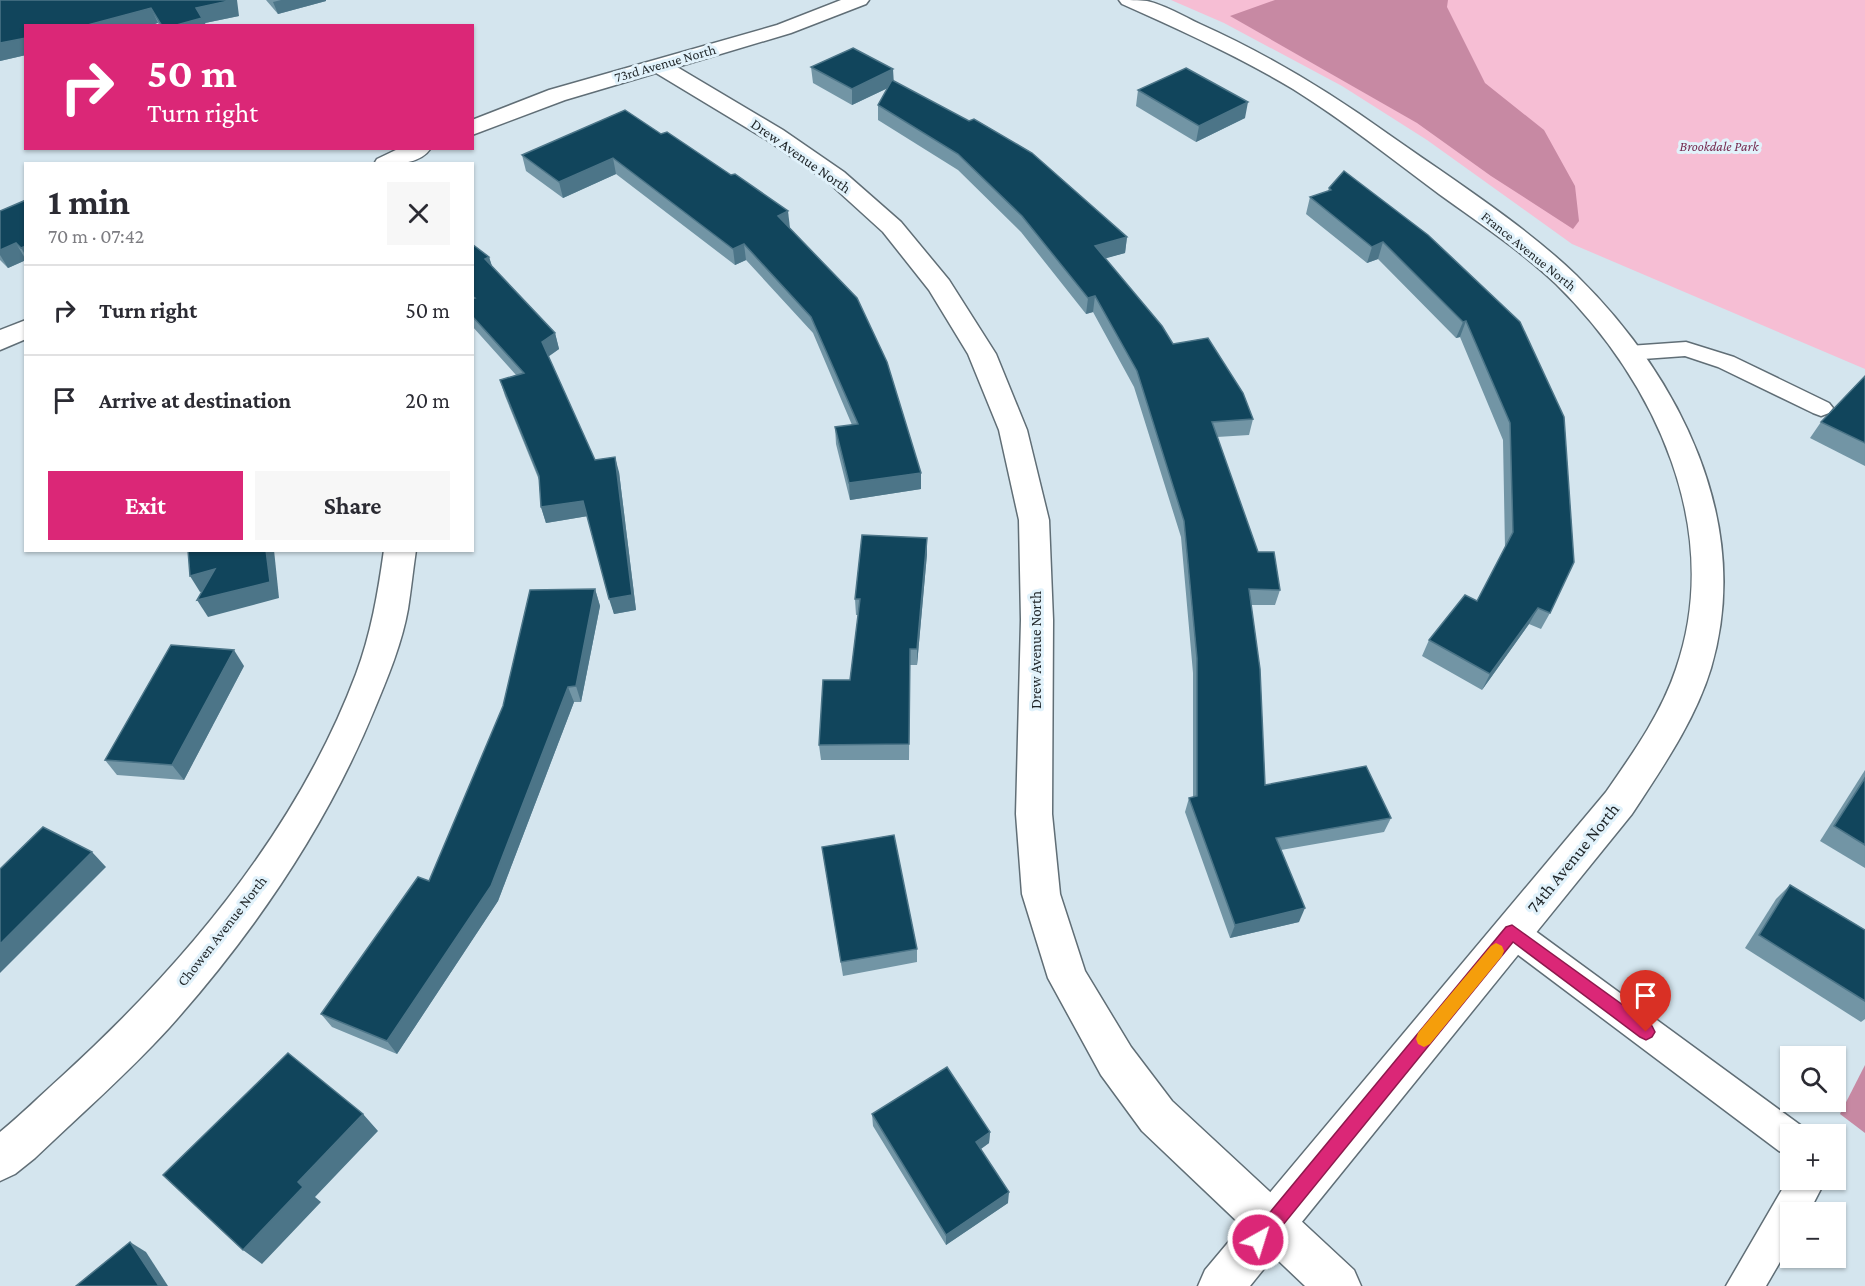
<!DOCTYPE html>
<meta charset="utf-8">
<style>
:root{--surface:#fff;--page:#f7f7f7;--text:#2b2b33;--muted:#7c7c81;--line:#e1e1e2;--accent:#db2777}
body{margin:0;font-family:"Crimson Pro",serif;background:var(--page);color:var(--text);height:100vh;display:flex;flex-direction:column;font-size:22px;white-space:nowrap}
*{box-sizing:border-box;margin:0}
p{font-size:20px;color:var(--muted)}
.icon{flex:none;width:33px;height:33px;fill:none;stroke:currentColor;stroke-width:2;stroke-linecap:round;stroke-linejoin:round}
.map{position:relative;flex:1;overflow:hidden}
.panel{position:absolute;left:24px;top:162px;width:450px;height:390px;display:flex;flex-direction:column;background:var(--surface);border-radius:0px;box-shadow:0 2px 4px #0004}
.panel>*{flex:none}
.banner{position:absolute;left:24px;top:24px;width:450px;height:126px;border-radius:0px;box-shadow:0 2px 4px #0004;background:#db2777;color:#fff;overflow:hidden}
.tools{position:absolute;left:1780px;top:1046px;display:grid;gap:12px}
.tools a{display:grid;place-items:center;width:66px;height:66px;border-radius:0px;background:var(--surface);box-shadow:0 2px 4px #0004;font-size:30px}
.pin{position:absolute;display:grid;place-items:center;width:51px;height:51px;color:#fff;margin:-62px -26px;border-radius:50% 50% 50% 0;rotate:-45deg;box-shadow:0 0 6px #0007}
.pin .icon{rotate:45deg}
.me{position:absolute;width:66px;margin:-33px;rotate:39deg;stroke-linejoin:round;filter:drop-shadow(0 0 4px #0008)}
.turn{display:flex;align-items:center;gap:21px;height:126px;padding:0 24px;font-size:27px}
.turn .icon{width:78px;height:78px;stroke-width:2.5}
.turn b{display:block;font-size:42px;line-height:51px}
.round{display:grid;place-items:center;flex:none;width:63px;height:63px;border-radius:0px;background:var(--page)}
.head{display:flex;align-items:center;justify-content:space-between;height:102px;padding:0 24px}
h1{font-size:36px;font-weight:700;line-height:45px}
.cta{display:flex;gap:12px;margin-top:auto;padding:12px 24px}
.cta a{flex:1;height:69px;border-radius:0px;background:var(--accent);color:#fff;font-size:24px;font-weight:700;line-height:69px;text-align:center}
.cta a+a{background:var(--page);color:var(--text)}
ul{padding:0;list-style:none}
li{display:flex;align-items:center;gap:18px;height:90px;padding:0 24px;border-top:2px solid var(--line)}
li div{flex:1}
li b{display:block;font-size:22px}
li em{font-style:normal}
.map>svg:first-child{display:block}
</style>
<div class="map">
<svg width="1865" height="1286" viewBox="0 0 1865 1286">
<rect width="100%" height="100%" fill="#d4e5ee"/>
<path fill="#f6bed4" d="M1171,0H1865V369L1572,244L1427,140L1342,86L1224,23Z"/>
<g fill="#c789a3">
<path d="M1275,0H1448L1447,7L1485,83L1544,130L1575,186L1579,221L1573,229L1491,176L1417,123L1230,16Z"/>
<path d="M1865,1065V1133L1840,1114Z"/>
</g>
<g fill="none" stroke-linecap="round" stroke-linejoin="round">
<defs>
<g id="service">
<path d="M1686,342L1734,357L1829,403L1833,408L1829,413L1821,416L1813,413L1718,367L1685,356L1629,360L1621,358L1618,353L1621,348L1629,346Z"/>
<path d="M1512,918L1523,922L1803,1127L1806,1134H1791V1156L1779,1151L1501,942L1496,932L1501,922Z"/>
<path d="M1791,1174V1179H1826L1809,1212H1791V1243L1766,1286H1726Z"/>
</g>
<g id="minor">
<path d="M841,0H869L866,4L791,33L677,67L783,130L844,172L901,222L949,280L996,354L1027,430L1049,520L1053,620L1052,814L1060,894L1085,971L1131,1047L1172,1101L1354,1270L1361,1286H1305L1142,1131L1101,1075L1048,978L1022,894L1016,814L1021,620L1019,520L999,430L968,354L929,290L883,232L828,182L767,140L656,73L565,100L472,135V120L549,90L777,25Z"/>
<path d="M400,148H431C419,166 392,164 374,164L377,159Z"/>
<path d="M26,320V339L0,350V330Z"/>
<path d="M384,550H416C413,570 411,590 408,609C402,643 388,677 375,708C327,826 253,934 169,1028C127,1074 80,1115 35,1158L15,1174L0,1181V1132C21,1115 41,1095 61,1077C183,966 297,831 356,674C371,634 378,593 384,550Z"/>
</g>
<path id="tertiary" d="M1119,0C1128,0 1139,0 1147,1C1165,5 1183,16 1200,24C1267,54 1328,91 1388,134C1449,177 1523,224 1576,275C1679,376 1754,522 1711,668C1695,721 1662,768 1632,814L1250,1286H1198L1205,1270L1606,792C1633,753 1661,714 1676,669C1724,530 1656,382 1556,284C1520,250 1479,223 1439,194C1391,158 1344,121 1293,89C1238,56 1180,30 1122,4Z"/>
</defs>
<use href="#service" stroke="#606e76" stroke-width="3"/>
<use href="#minor" stroke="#606e76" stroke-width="3"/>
<use href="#tertiary" stroke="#606e76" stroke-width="3"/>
<use href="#service" fill="#fff" fill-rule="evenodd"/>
<use href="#minor" fill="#fff" fill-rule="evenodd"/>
<use href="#tertiary" fill="#fff" fill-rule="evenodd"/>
</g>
<g fill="#7295a5">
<path d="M0,0L239,16L205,23L206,26H159L158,23L26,26V55L0,61Z"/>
<path d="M266,0H326V1L278,14Z"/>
<path d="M811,67L894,81L1127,237L1125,253L1105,258L1173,344L1253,419L1249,435L1217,437L1258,552L1280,590L1275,605H1251L1265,785L1391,818L1384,832L1281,850L1299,922L1230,938L1185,812L1189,798L1193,797V673L1181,537L1134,387L1093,312L1086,314L1021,232L958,170L878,120V105L888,88L852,105L813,83Z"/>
<path d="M1138,90L1245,118L1196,142L1136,106Z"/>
<path d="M625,110L790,228H789L921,473V489L850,500L836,444L835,427L852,425L813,333L746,260L735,265L616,174L563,198L526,171L522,155Z"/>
<path d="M1329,188L1520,322L1550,613L1541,629L1529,624L1482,690L1422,656L1429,640L1477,601L1505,548L1503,440L1460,337L1456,338L1378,259L1367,263L1306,214L1310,197L1328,191Z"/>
<path d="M26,200V260L8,268L0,260V211Z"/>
<path d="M472,244L489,257L492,267L555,333L559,349L548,357L595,460L619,472L636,610L614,614L588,516L546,523L541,507L539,480L505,396L500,380L516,375L472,326Z"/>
<path d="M1865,376V466L1810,438L1821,422Z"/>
<path d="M927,538V554L917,665H910L909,760H821L819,745L850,680L858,615H856L855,599Z"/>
<path d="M595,589L600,606L581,702H574L498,901L397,1054L332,1027L321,1014L429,881Z"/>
<path d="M244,666L184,780L117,775L105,760Z"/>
<path d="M1865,770V868L1820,841Z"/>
<path d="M822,847L917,949V962L843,976Z"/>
<path d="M1790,885L1865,930V1019L1861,1022L1745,948L1776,899Z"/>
<path d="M872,1114L990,1132L989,1143L981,1149L1008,1203L946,1245L873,1126Z"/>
</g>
<g fill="#4c7588">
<path d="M233,0H237L239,16L205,23L206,26H173L196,8Z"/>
<path d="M281,0H326V1L278,14L273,2Z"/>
<path d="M151,8L158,23L150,26H84Z"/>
<path d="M26,38V55L0,61V43Z"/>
<path d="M893,69L894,85L852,105V89Z"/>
<path d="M1248,102L1245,118L1196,142L1199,126Z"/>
<path d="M613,158L616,174L563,198L559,182Z"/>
<path d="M788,211L790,228L780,233L778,216Z"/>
<path d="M1127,237L1125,253L1093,262L1095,246Z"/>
<path d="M1383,242L1378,259L1367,263L1372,247Z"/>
<path d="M16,243L26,260L8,268L0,255V250Z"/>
<path d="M744,244L746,260L735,265L733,249Z"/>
<path d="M26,246V256L21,248Z"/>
<path d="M489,257L494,272L485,259Z"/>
<path d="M1095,296L1093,312L1086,314L1088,298Z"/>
<path d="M1466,321L1460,337L1456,338L1463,322Z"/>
<path d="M555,333L559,349L546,358L542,342Z"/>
<path d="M615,457L619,472L636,610L614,614L609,599Z"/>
<path d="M921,473V489L850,500L849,483Z"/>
<path d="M583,501L588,516L546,523L541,507Z"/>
<path d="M927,538V554L917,665V649Z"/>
<path d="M266,550H274L279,598L208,617L197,600Z"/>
<path d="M215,569L225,586L200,592L190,576Z"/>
<path d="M595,589L600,606L581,702L576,686Z"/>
<path d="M1538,608L1529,624L1482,690L1490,674Z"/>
<path d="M234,650L244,666L184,780L172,765Z"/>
<path d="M568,687L574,702L498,901L397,1054L387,1041Z"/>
<path d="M92,852L106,867L0,973V944Z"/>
<path d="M1305,908L1299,922L1230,938L1235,925Z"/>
<path d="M363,1114L378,1131L315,1197L321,1202L262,1264L243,1250L298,1182Z"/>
<path d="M990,1132L989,1143L975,1153L976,1142Z"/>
<path d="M1009,1192L1008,1203L946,1245V1235Z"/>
<path d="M130,1242L146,1252L168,1286H159Z"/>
</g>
<g fill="#11455c" stroke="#4c7588" stroke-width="1.5">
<path d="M0,0H233L196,8L202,18L173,26H162L151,8L84,26H26V38L0,43Z"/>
<path d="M853,48L893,69L852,89L811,67Z"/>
<path d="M1186,68L1248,102L1199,126L1138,90Z"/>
<path d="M892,80L969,121L974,119L1032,153L1127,237L1095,246L1162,326L1173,344L1208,338L1243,393L1253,419L1212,422L1258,552H1274L1280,590L1249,589L1260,669L1265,785L1366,766L1391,818L1276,838L1305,908L1235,925L1189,798L1197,796V658L1184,521L1137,371L1095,296L1088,298L1022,216L958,154L878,105Z"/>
<path d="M625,110L661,134L667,132L731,175L735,174L788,211L778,216L857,298L887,362L921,473L849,483L835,427L858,424L811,317L744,244L733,249L613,158L559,182L522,155Z"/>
<path d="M1344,171L1428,235L1520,322L1564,417L1574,562L1550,613L1538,608L1490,674L1429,640L1465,595L1477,601L1513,532L1510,423L1466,321L1463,322L1383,242L1372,247L1310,197L1331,190L1329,188Z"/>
<path d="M26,200V246L21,248L16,243L0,250V211Z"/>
<path d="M472,244L489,257L485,259L555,333L542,342L595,460L615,457L632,595L609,599L583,501L541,507L539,476L500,380L524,373L472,316V299L475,298L472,296Z"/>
<path d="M1865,376V443L1821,422Z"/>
<path d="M862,535L927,538L917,649H910L909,744L819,745L823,680H850L860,599H855Z"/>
<path d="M188,550H266L270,582L197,600L215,569L190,576Z"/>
<path d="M595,589L576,686L568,687L491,886L387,1041L321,1014L418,877L429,881L503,706L530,590Z"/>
<path d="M171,645L234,650L172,765L105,760Z"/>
<path d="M1865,778V845L1834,826Z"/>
<path d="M43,827L92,852L0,944V869Z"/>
<path d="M894,835L917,949L841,962L822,847Z"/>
<path d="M1790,885L1865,930V1001L1759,935Z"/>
<path d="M288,1053L363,1114L298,1182L303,1187L243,1250L163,1175Z"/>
<path d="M947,1067L990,1132L976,1142L1009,1192L946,1235L872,1114Z"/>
<path d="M130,1242L159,1286H76Z"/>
</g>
<path fill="#db2777" stroke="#8e194d" stroke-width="1.5" d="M1512,925L1652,1026L1655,1032L1652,1037L1646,1040L1640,1037L1513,942L1265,1247L1258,1250L1252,1247L1249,1240L1252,1234L1506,927Z"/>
<path fill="#f59e0b" d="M1496,943L1502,946L1504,951L1502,956L1430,1044L1424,1047L1418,1044L1416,1039L1418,1033L1491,946Z"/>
<g text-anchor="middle" stroke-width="6" stroke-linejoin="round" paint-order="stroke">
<g font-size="14" fill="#1e2427" stroke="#e1f2fb">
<text transform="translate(665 63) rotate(-16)" y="5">73rd Avenue North</text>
<text transform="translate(1529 251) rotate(39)" y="5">France Avenue North</text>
</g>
<g font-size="14" font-style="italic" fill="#762b50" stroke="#e1f2fb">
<text x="1719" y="151">Brookdale Park</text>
</g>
<g font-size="15" fill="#1e2427" stroke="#e1f2fb">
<text transform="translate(801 156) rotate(35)" y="5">Drew Avenue North</text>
<text transform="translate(1036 650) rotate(-90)" y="5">Drew Avenue North</text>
<text transform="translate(222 931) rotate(-52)" y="5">Chowen Avenue North</text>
</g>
<g font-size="18" fill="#1e2427" stroke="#e1f2fb">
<text transform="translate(1573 858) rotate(-51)" y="6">74th Avenue North</text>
</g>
</g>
</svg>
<div class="tools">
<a><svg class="icon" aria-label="search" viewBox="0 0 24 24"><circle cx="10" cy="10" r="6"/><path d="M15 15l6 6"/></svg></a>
<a>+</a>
<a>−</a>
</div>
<div class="pin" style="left:1646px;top:1032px;background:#d93025"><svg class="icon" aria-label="arrive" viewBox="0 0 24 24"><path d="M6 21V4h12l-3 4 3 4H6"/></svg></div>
<svg class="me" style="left:1258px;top:1240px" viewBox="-20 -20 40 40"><circle r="17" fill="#db2777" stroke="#fff" stroke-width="3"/><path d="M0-11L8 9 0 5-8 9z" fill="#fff"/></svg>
<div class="banner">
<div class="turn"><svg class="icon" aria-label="right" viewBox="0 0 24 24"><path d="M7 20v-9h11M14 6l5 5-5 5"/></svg><div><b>50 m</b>Turn right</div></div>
</div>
<section class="panel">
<div class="head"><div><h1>1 min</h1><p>70 m · 07:42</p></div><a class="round"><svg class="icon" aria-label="close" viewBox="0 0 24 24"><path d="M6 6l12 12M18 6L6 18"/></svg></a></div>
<ul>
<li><svg class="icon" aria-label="right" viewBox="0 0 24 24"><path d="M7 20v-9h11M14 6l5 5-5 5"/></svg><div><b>Turn right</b></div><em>50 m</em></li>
<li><svg class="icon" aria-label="arrive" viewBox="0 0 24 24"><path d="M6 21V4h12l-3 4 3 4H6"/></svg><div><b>Arrive at destination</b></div><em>20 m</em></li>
</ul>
<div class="cta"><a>Exit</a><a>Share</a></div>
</section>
</div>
